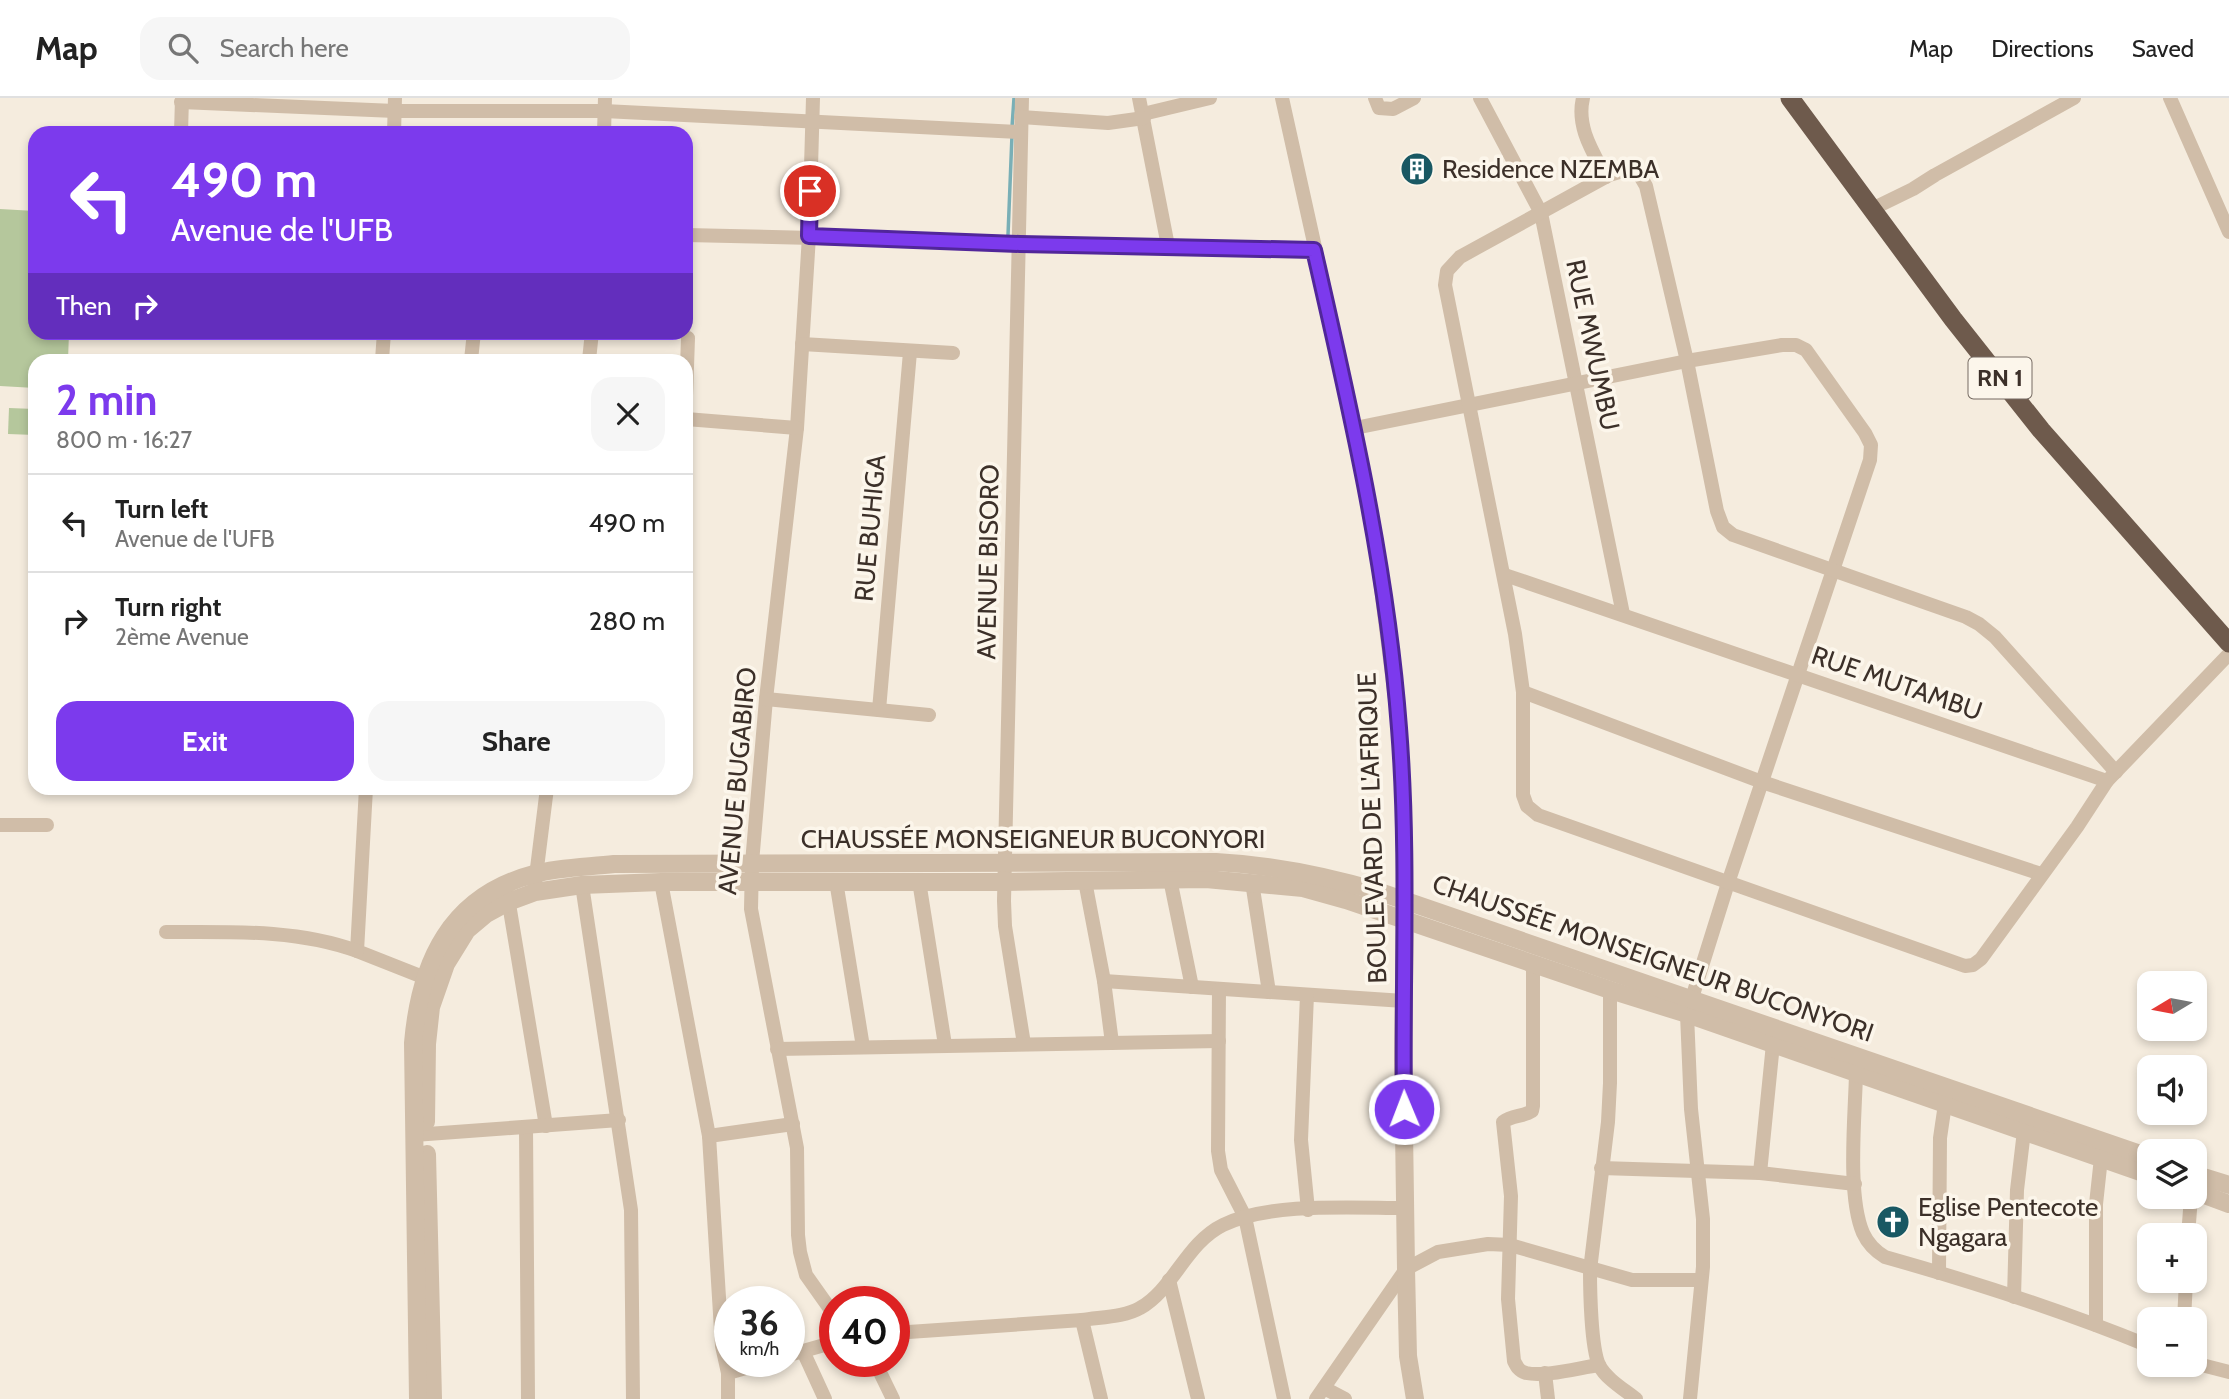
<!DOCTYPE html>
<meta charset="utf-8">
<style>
:root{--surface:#fff;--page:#f6f6f6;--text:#222;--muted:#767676;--line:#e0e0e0;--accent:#7c3aed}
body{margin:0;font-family:Cabin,sans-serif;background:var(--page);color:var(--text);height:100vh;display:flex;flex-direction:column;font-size:26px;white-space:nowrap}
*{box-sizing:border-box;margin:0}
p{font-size:23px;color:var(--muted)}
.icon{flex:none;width:38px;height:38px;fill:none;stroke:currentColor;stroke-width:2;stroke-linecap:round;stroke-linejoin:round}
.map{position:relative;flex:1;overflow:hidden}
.details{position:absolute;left:28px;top:256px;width:665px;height:441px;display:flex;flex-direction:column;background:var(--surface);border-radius:21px;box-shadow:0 4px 10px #0003}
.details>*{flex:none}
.top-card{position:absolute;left:28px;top:28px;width:665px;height:214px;border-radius:21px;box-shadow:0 4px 10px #0003;background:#7c3aed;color:#fff;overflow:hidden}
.needle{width:46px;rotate:260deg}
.fabs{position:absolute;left:2137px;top:873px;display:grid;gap:14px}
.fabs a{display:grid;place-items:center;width:70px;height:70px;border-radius:14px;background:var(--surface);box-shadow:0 4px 10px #0003;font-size:35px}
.speed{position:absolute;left:714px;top:1188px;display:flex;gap:14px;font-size:35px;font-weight:700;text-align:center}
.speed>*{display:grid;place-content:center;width:91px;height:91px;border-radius:50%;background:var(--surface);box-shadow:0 4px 10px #0003;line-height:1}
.speed small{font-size:18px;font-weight:400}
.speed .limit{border:10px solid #d22;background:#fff;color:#111}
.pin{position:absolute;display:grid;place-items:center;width:60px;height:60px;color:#fff;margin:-30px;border:4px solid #fff;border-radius:50%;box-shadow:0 2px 7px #0007}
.me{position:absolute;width:77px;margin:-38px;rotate:359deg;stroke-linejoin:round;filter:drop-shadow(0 0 5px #0008)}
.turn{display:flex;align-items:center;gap:24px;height:147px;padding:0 28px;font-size:32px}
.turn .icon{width:91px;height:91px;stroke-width:2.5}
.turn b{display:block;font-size:49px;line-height:60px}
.then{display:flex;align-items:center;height:66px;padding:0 28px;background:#0003;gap:14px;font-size:26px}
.round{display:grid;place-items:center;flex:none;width:74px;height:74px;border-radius:21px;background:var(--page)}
.head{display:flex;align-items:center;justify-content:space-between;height:119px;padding:0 28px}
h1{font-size:42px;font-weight:700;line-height:52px;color:var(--accent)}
.cta{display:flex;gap:14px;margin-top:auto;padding:14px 28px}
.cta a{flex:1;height:80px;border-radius:21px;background:var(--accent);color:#fff;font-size:28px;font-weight:700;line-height:80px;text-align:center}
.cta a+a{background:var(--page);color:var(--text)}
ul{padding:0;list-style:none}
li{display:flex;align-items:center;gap:21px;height:98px;padding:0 28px;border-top:2px solid var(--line)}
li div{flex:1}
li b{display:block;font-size:26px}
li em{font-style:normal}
header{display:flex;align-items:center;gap:42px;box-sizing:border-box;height:98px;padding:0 35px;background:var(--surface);border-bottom:2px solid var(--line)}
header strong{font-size:33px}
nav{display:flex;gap:38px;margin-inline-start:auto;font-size:24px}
.search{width:490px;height:63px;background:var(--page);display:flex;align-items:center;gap:18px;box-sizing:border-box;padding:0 24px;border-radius:21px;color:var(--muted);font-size:26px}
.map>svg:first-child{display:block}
</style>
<header>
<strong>Map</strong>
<div class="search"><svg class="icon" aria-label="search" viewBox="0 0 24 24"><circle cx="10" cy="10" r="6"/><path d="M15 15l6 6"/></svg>Search here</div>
<nav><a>Map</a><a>Directions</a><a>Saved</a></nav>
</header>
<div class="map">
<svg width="2229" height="1301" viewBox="0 0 2229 1301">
<rect width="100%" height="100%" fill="#f5ecde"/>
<g fill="#b5c79c">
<path d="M0,111L35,113V234L69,235L68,262H35V290L0,288Z"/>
<path d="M9,310L35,311V337L8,336Z"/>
</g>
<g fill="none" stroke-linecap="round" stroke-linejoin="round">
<g stroke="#79afb6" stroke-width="3.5">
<path d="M1012,29L1014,0"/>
<path d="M1008,137L1012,37"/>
</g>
<g stroke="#d0bda8" stroke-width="14">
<path d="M813,0L809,138L797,330L766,601L752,765L751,811L797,1050L798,1137L800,1154L806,1177L835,1218"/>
<path d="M1022,0L1004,803L1005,828L1024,946"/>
<path d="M1139,0L1168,148"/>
<path d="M1282,0L1355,330L1374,435L1399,632L1406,803"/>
<path d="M1375,0L1379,10L1393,11L1414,0"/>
<path d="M1480,0L1541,115L1623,516"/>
<path d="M1583,0C1576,29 1593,54 1606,79"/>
<path d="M2170,0L2229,134"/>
<path d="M181,4L395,13H604L1020,34"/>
<path d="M1143,16L1210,0"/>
<path d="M1021,19L1108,25L1144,20"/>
<path d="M181,35L182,0"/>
<path d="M394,35L395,0"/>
<path d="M604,35L605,0"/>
<path d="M1872,111L1913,91L1935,77L2074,0"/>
<path d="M686,137L1314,152"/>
<path d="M802,246L953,255"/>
<path d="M382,262L384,234"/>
<path d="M471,262L474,234"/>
<path d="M589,262L592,234"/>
<path d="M686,298L688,240"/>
<path d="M686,321L797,330"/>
<path d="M1355,330L1687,263L1782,247H1796L1806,252L1865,335L1871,347L1870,362L1728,785L1687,916L1691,1011L1703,1121V1169L1690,1301"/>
<path d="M1505,477L2107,683L2229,556"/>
<path d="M1523,594L1762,684L2041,776"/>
<path d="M766,601L929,617"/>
<path d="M879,612L910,254"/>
<path d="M2107,683L2077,729L1981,861L1973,867L1965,868L1538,717L1527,708L1523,697V594L1515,536L1445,187L1447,173L1460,159L1609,77L1623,73L1639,76L1646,88L1687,263L1717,413L1723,429L1733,437L1966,519L1979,526L1995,539L2116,674"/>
<path d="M366,690L357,853L433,883"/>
<path d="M0,727H47"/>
<path d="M1170,781L1192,889"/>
<path d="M836,783L863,949"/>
<path d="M919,783L945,947"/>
<path d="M1085,783L1104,883L1112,945"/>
<path d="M661,784L709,1038L722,1248L728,1275"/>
<path d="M1252,784L1269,894"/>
<path d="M535,786L547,690"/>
<path d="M582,787L631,1112L633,1301"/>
<path d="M507,794L546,1028"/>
<path d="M166,834C229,834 297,831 357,853"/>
<path d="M1533,866V1008L1532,1013C1523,1019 1512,1017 1503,1024L1511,1098L1508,1201L1514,1263C1517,1269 1519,1273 1526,1275C1545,1279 1578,1270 1599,1267"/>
<path d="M1104,883L1404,903"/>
<path d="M1219,891L1218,1053L1221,1072L1245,1119L1284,1301"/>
<path d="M1610,892V985L1608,1024L1590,1172C1590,1193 1591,1249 1599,1267C1606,1281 1625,1292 1636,1301"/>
<path d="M1307,897L1301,1042L1308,1112"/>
<path d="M777,951L1219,943"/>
<path d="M1856,976C1855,1018 1847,1098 1863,1135C1868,1146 1875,1153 1885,1159C1974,1184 2063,1213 2149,1248"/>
<path d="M526,1029L528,1301"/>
<path d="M414,1037L619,1022"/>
<path d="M709,1038L793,1026"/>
<path d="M1601,1070L1760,1075L1855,1086"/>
<path d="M1760,1075L1773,946"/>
<path d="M2188,1138L2191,1099"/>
<path d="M1939,1175L1940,1040L1945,1006"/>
<path d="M1169,1182L1198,1301"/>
<path d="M2014,1199L2017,1092L2024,1033"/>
<path d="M1082,1222C1100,1219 1125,1219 1140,1210C1173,1192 1186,1145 1223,1127C1269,1104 1354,1110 1405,1110"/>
<path d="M2184,1222L2186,1183"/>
<path d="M2096,1227V1106L2101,1060"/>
<path d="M894,1235L1082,1222L1101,1301"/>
<path d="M803,1253L825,1301"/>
<path d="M789,1257L835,1244"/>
<path d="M875,1264L893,1301"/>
<path d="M2194,1265L2229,1274"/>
<path d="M1545,1275L1548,1301"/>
<path d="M1324,1290L1345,1301"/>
<path d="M728,1301V1275L768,1264"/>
<path d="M1316,1301L1406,1171L1438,1154L1488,1146L1510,1147L1632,1182H1701"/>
</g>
<g stroke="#d0bda8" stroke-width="18">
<path d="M1405,812L1403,962L1406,1171L1408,1258L1415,1301"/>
<path d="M426,1024L427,946L431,909L446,866L467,832L486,816L508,804L535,794L582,787L661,784H1004L1206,781L1303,790L1346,802L1610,892L1687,916L2149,1077"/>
<path d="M427,1056L433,1301"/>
<path d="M2194,1076L2229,1087"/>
<path d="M2194,1093L2229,1106"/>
<path d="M418,1301L413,945C420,864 450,798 534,776C560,769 588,769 614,766L1216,764C1272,767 1323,777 1377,793L2149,1059"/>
</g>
<path stroke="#6e5a4c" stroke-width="19" d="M1790,0L1953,221L2041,332L2229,545"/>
</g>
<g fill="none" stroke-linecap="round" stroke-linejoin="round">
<defs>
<path id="route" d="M810,93L809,138L1020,146L1314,152C1350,310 1387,468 1399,630C1409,757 1402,884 1404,1011"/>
</defs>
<use href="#route" stroke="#51269a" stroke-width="18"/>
<use href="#route" stroke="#7c3aed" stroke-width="12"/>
</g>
<defs>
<symbol id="building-disc" viewBox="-11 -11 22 22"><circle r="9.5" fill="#195863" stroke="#fcf6eb"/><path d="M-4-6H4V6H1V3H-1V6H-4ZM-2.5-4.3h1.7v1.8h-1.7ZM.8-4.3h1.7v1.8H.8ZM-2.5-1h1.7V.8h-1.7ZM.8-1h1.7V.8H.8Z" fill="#fff"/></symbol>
<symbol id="church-disc" viewBox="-11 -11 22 22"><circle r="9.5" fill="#195863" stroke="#fcf6eb"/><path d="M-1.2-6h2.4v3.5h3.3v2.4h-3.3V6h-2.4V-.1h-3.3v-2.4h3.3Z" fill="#fff"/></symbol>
</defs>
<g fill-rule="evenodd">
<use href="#building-disc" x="1398" y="52" width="38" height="38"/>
<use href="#church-disc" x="1874" y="1105" width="38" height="38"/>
</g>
<g text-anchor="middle" stroke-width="7" stroke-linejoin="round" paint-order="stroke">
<rect fill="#fcf6eb" stroke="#766b63" stroke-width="2" x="1968.5" y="259.5" width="63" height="41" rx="5"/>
<g font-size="24" font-weight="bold" fill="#3c3029">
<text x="2000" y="288">RN 1</text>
</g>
<g font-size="26" fill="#3c3029" stroke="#fcf6eb" text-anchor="start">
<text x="1442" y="80">Residence NZEMBA</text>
<text x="1918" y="1118">Eglise Pentecote<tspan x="1918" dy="30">Ngagara</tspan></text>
</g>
<g font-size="26" fill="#3c3029" stroke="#fcf6eb">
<text transform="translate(1593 247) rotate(78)" y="9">RUE MWUMBU</text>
<text transform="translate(870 430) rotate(-85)" y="9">RUE BUHIGA</text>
<text transform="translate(988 464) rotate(-89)" y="9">AVENUE BISORO</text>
<text transform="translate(1897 585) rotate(19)" y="9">RUE MUTAMBU</text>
<text transform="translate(737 683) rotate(-85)" y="9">AVENUE BUGABIRO</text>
<text transform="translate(1372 730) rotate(-92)" y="9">BOULEVARD DE L'AFRIQUE</text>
<text x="1033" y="750">CHAUSSÉE MONSEIGNEUR BUCONYORI</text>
<text transform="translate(1653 860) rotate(19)" y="9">CHAUSSÉE MONSEIGNEUR BUCONYORI</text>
</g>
</g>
</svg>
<div class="fabs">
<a><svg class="needle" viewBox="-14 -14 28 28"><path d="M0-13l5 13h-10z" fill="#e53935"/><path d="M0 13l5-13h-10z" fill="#767676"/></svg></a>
<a><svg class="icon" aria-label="sound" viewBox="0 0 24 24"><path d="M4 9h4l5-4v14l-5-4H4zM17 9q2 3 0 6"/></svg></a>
<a><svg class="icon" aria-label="layers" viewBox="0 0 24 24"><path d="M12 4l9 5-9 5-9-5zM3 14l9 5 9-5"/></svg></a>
<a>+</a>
<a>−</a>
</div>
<div class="speed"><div>36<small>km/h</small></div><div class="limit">40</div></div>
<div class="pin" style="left:810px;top:93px;background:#d93025"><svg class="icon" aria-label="arrive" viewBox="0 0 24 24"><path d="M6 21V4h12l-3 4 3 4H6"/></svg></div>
<svg class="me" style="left:1404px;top:1011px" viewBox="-20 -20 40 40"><circle r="17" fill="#7c3aed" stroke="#fff" stroke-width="3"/><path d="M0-11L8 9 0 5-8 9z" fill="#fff"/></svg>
<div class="top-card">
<div class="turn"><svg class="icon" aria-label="left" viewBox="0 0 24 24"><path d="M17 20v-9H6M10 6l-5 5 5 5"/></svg><div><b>490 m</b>Avenue de l'UFB</div></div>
<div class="then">Then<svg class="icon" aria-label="right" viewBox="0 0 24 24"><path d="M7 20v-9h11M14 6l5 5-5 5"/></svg></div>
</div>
<section class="details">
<div class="head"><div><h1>2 min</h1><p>800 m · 16:27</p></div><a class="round"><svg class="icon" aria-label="close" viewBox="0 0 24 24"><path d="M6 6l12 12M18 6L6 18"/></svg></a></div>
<ul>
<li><svg class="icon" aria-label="left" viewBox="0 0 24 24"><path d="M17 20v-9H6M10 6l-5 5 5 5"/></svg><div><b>Turn left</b><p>Avenue de l'UFB</p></div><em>490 m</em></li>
<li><svg class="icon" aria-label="right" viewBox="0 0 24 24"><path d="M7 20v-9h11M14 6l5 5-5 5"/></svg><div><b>Turn right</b><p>2ème Avenue</p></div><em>280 m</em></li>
</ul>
<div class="cta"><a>Exit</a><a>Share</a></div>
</section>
</div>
